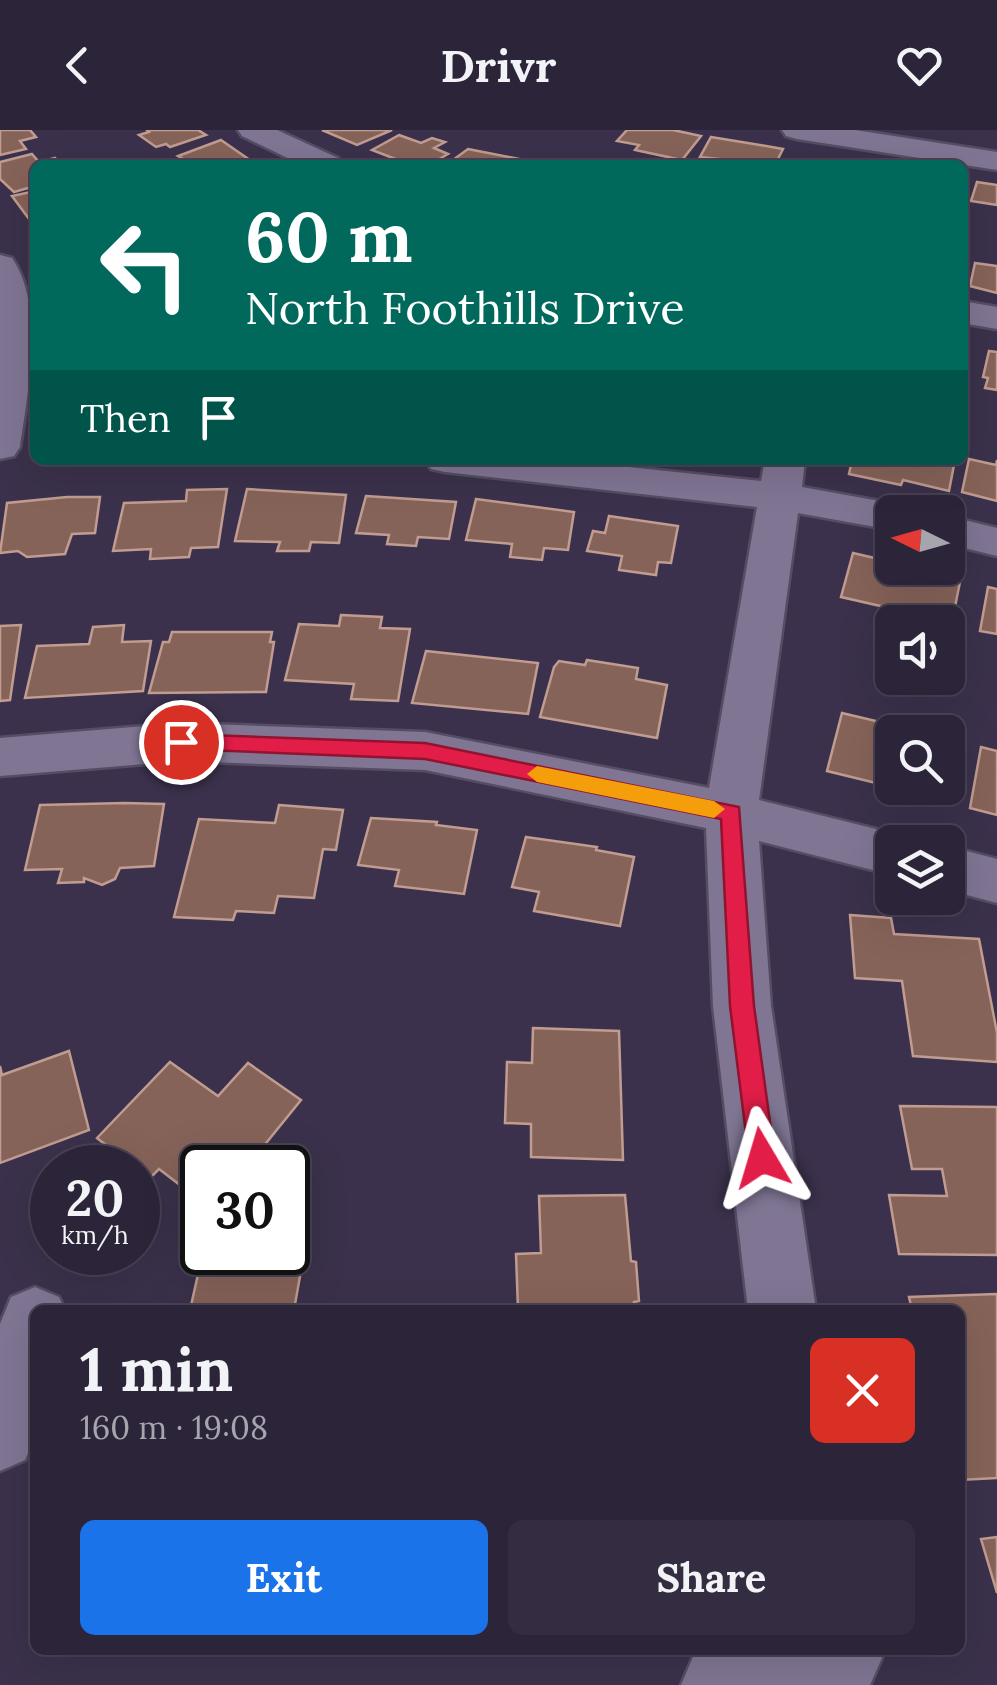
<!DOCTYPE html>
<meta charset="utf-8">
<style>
:root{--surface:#2c2539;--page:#342d41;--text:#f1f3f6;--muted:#a6a5ae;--line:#484253;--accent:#1a73e8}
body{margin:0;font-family:Lora,serif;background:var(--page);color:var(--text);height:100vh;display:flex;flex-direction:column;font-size:38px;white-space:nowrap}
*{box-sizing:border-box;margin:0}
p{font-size:32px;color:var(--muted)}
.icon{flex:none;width:55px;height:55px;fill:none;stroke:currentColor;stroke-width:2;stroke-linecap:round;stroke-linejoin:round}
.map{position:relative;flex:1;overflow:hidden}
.details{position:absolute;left:30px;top:1175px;width:935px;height:350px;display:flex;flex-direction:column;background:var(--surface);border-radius:15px;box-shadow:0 10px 40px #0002,0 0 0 2px var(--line)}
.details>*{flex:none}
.hud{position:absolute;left:30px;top:30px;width:938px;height:305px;border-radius:15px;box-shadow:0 10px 40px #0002,0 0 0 2px var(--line);background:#00695c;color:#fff;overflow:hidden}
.needle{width:65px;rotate:275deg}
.buttons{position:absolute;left:875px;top:365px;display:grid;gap:20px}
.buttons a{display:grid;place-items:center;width:90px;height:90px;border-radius:15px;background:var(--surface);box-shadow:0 10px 40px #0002,0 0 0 2px var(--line);font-size:50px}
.speed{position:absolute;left:30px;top:1015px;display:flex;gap:20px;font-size:50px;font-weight:700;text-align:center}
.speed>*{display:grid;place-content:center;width:130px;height:130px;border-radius:50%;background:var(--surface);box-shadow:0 10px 40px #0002,0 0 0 2px var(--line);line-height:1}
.speed small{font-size:25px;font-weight:400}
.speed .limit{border:5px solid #111;border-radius:15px;background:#fff;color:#111}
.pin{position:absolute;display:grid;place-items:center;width:85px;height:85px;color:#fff;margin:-42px;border:5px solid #fff;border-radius:50%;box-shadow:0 2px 10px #0007}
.me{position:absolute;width:110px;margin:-55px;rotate:353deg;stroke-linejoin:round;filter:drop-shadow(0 0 8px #0008)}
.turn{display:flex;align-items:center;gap:35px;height:210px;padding:0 50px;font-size:45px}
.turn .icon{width:130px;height:130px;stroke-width:2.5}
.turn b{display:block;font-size:70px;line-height:85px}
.then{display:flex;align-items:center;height:95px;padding:0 50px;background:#0003;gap:20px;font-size:38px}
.round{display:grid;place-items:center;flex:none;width:105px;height:105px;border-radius:15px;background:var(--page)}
.summary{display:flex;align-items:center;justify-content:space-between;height:170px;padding:0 50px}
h1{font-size:60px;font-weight:800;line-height:75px}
.primary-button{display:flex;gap:20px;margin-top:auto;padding:20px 50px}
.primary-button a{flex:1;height:115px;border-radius:15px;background:var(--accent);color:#fff;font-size:40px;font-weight:800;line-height:115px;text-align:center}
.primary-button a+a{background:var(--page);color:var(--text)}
header{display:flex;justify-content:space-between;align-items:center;height:130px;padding:0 50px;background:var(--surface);font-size:45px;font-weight:800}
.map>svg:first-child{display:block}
</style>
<header><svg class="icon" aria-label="back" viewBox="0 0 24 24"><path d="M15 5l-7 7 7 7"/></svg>Drivr<svg class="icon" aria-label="heart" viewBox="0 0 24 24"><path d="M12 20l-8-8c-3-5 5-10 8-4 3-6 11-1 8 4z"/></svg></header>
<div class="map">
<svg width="997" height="1555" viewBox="0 0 997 1555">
<rect width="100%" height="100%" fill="#3b314c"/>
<g fill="#866359" stroke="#c19c90" stroke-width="2.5">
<path d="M0,0H30L36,7L20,11L26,19L0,25Z"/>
<path d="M147,0H198L206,5L170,17L166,14L156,17L139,5L149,2Z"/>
<path d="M322,0H392L357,15Z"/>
<path d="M627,0H673L701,6L682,30L635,20L639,15L617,11Z"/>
<path d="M399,5L421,13L432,8L445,12L434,18L448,24L429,35H411L372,20Z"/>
<path d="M711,7L760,15L783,19L775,35L700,27Z"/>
<path d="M221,10L257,35H194L178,26Z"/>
<path d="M468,19L519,29L514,33L520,35H446Z"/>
<path d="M32,24L39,32L55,28L61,35H35V56L14,62L0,49V32Z"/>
<path d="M977,52L997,55V75L971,71Z"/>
<path d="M35,61V91L29,89L12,66Z"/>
<path d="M975,133L997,136V163L970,156Z"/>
<path d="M989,221L997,222V260L985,258L988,248L983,247Z"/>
<path d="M969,329L996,335L997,330V371L962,362Z"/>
<path d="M852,330H955L949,361L903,350L901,355L849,344Z"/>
<path d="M227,359L218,417L191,418L189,427L150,429L151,419L113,421L124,373L186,371L187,360Z"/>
<path d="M247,359L346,365L339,413L311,412L309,421H277L280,412L235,411Z"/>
<path d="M366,366L456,372L449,409L418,407L416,416L387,414L389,405L356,403Z"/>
<path d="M67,367H100L95,403L72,404L65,424L27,427L18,421L0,423L7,373Z"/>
<path d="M476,369L574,382L568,420L544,418L542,430L510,427L512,414L466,410Z"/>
<path d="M609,386L678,396L671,433L658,432L656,445L619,440L622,426L587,421L593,401L605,403Z"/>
<path d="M853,423L892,432V438H917L961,447L952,492L925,486L924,492L885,490L889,478L841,467Z"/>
<path d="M988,457L997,459V504L980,501Z"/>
<path d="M341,485L382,487L380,498L410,499L398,571L351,569L354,554L285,550L299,494L339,496Z"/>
<path d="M21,495L10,570L0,571V496Z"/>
<path d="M124,495L122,512L151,511L143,561L25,568L37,516L89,514L93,497Z"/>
<path d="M172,502H272L270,512H274L266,562L149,563L163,512H169Z"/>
<path d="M426,521L538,533L528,584L412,573Z"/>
<path d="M587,530L638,538L636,549L667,555L657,608L540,587L554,537L559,531L585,535Z"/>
<path d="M842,583L922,602H892V657L827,641Z"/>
<path d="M948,609L962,612L952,668L909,658H948Z"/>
<path d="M981,617L997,621V685L970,678Z"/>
<path d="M125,673L164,674L154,736L120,738L115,749L102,755L84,748V752L58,753L62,739L25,740L40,675Z"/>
<path d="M279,675L343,680L336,720L323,719L314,768L278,766L274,783L236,781L233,790L174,787L199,689L275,693Z"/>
<path d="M371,688L437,692L436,695L477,700L464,764L395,756L399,740L358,735Z"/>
<path d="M526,707L597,717L596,720L634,727L620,796L534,781L539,762L512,757Z"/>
<path d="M850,785L891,788L894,804L979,809L997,903V932L913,926L902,851L855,848Z"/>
<path d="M533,898L619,901L623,1030L531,1027V994L505,993L507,932L532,933Z"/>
<path d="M69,921L89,1000L0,1033V936L2,945Z"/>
<path d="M170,932L218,966L248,933L301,970L246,1038H202V1072L159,1039L149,1049L97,1008Z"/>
<path d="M900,976L997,977V1125L899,1124L889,1065L947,1066L942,1039H912Z"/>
<path d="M625,1065L631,1131L636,1132L639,1171L634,1172L635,1180H518L516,1124L541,1123L539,1066Z"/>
<path d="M288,1106L307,1107L294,1180H190L203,1122H288Z"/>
<path d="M997,1164V1348L960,1350V1180H912L909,1167Z"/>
<path d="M997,1407V1463L981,1409Z"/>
</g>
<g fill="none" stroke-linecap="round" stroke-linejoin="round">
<defs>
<g id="minor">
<path d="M238,0H277L338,28L343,35H302L242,6Z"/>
<path d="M782,0H855L997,22V40L797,9L786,6Z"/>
<path d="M0,125L12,128C45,175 28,264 20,317L14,326L0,329Z"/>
<path d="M962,171L997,177V199L962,193Z"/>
<path d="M425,330H562L761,351L765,330H805L802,357L907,376L911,382H892V400L798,383L759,670L892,703L913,712H892V745L759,711L771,876L816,1180H748L713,876L706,698L425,640L181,631L0,646V608L181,593L425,602L709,658L757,377L445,342L431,339Z"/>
<path d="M948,386L997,398V426L948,414Z"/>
<path d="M948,716L997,729V773L948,760Z"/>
<path d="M35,1157L59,1167L65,1180H35V1307L25,1330L0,1341V1194L11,1167Z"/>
<path d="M709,1520H878L882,1528L870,1555H681L693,1527Z"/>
</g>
</defs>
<use href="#minor" stroke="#554d64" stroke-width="5"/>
<use href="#minor" fill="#807694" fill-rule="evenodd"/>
</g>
<path fill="#e11d48" stroke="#92132f" stroke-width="2.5" d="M181,604L425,613L739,677L754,876L775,1028L771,1037L762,1040L753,1037L749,1028L730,876L721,689L425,629L181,619L171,612Z"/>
<path fill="#f59e0b" d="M537,636L714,671L725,679L714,688L537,652L527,644Z"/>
</svg>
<div class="buttons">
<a><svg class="needle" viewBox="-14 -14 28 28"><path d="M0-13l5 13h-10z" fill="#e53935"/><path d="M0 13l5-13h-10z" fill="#a6a5ae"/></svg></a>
<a><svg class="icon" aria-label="sound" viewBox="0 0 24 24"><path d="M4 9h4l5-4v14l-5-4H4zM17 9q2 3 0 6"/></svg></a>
<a><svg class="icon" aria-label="search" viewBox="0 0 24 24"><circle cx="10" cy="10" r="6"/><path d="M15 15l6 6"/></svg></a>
<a><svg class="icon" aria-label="layers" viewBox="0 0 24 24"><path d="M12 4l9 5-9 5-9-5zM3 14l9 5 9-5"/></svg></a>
</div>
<div class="speed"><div>20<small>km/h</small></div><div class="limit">30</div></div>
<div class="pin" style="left:181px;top:612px;background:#d93025"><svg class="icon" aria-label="arrive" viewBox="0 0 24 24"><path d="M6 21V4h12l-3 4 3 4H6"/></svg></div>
<svg class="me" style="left:762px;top:1028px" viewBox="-20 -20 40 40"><path d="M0-17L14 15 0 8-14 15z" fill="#e11d48" stroke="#fff" stroke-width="4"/></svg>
<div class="hud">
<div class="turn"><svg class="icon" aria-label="left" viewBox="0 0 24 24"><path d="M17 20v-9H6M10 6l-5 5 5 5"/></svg><div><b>60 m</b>North Foothills Drive</div></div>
<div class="then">Then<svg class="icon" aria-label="arrive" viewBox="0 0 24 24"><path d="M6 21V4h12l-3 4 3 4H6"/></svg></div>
</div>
<section class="details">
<div class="summary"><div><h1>1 min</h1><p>160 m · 19:08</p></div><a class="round" style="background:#d93025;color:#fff"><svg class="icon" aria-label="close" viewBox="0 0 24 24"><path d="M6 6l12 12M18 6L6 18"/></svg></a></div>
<div class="primary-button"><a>Exit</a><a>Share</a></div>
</section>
</div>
